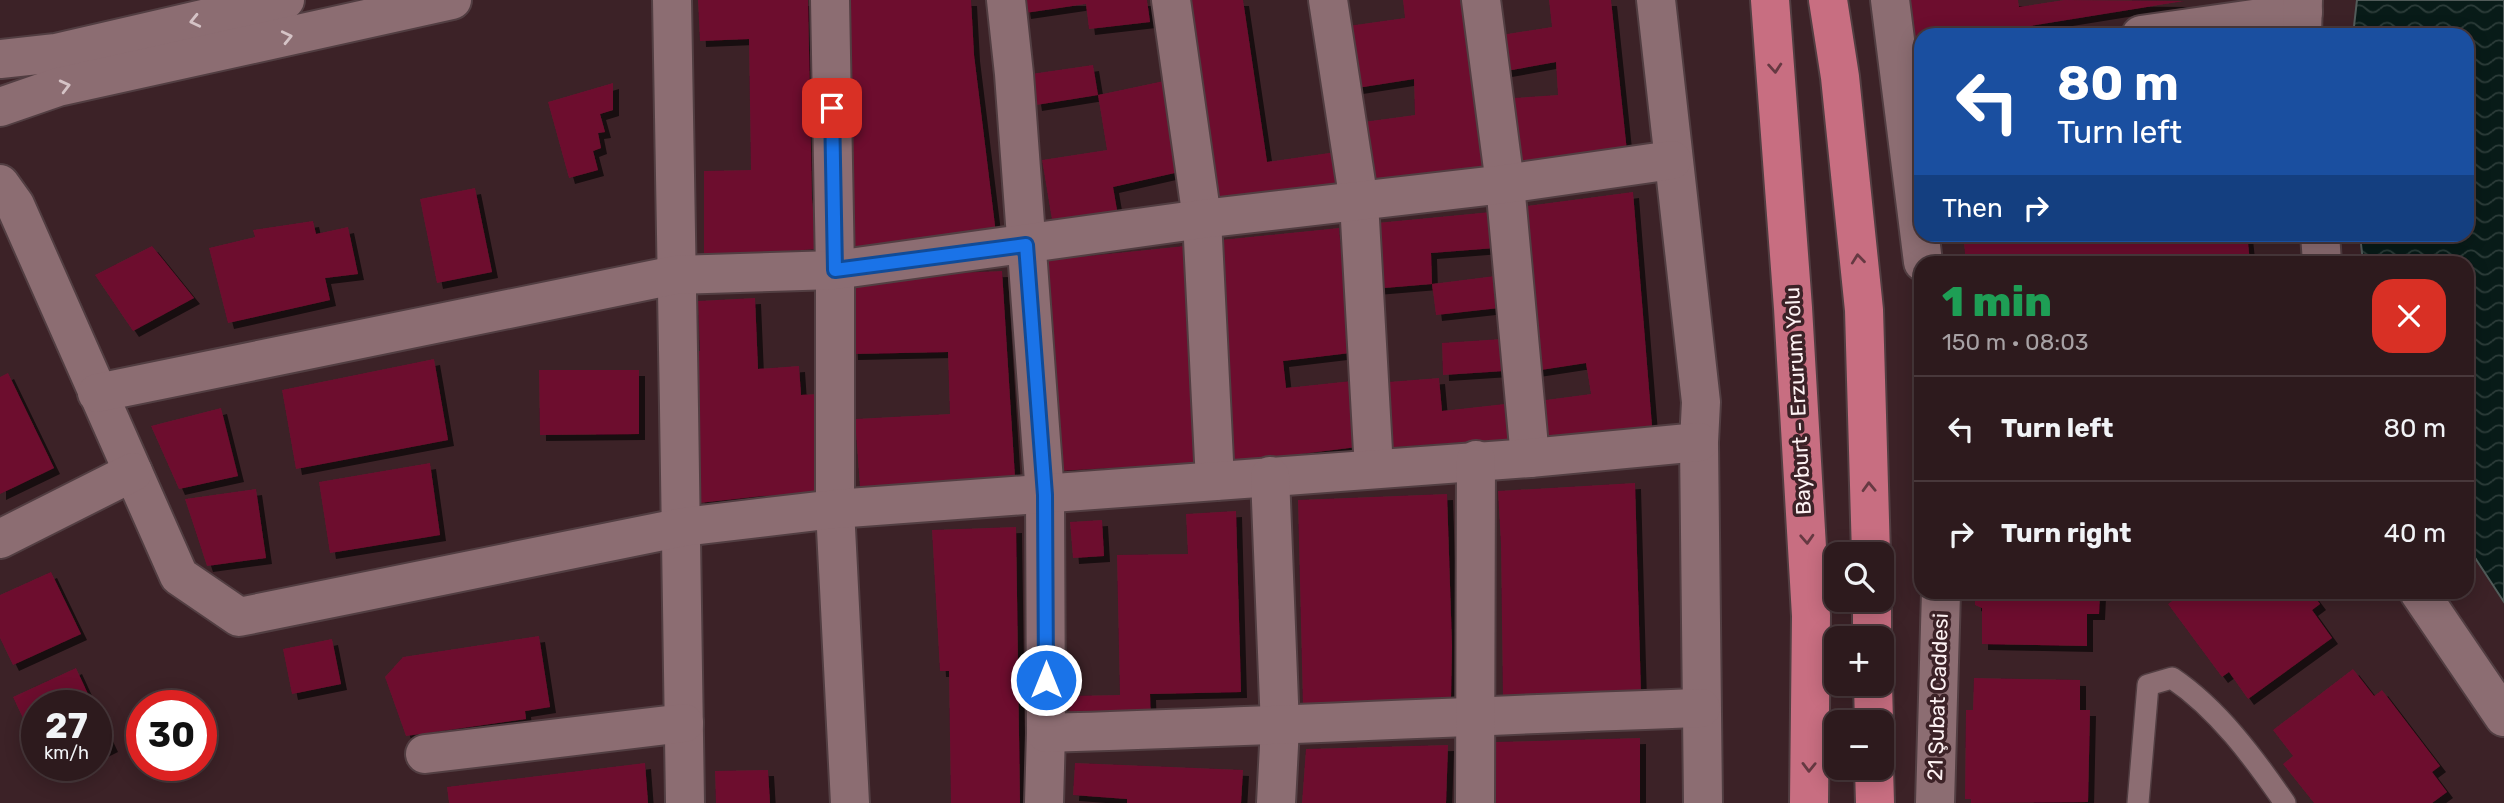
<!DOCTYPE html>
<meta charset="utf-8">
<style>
:root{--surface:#2d1a1d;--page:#39272a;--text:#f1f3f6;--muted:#a7a1a4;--line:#48383b}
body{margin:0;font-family:Rubik,sans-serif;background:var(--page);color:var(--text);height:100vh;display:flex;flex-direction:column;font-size:26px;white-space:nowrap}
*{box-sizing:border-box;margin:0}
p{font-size:23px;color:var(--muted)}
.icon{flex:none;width:38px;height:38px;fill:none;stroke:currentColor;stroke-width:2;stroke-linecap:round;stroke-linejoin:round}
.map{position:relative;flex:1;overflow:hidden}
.panel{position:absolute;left:1914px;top:256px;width:560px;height:343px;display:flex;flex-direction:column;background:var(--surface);border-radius:21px;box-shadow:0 4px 18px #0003,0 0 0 2px var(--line)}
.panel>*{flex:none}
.banner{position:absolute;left:1914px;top:28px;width:560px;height:214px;border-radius:21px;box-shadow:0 4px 18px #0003,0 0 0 2px var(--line);background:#1a4fa0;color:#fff;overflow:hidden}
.buttons{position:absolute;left:1824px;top:542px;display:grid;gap:14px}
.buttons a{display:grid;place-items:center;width:70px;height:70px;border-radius:14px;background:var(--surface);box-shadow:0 4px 18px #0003,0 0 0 2px var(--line);font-size:35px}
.speed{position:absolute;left:21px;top:690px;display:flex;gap:14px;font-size:35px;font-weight:700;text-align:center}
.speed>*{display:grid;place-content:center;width:91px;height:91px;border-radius:50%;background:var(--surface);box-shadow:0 4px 18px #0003,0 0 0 2px var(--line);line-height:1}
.speed small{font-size:18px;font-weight:400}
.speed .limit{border:10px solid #d22;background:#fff;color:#111}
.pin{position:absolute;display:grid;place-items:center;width:60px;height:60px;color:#fff;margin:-30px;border-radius:14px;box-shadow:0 4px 10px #0006}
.me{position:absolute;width:77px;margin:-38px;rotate:0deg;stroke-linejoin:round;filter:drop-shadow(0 0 5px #0008)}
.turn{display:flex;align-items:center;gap:24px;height:147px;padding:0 28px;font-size:32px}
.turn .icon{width:91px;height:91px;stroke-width:2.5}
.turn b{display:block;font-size:49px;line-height:60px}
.then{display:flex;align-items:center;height:66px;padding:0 28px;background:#0003;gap:14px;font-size:26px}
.round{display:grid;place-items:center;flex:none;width:74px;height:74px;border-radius:21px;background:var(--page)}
.summary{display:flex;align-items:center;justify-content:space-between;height:119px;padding:0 28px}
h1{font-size:42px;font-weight:800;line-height:52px;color:#1e9e55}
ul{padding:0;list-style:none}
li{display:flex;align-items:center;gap:21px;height:105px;padding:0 28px;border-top:2px solid var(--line)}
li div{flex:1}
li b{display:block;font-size:26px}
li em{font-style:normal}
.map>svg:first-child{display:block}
</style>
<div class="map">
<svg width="2504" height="803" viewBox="0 0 2504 803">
<defs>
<pattern id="water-waves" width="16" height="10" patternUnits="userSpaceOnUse" patternTransform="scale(1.75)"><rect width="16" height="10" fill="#081b18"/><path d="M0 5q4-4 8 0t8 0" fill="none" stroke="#2d3d3a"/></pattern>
<filter id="shadow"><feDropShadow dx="6" dy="6" stdDeviation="0" flood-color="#0009"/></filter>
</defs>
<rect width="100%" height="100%" fill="#3c2227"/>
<path fill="url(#water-waves)" stroke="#525c5a" stroke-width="2" d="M2357,0H2504V602L2468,547V262H2363L2360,235L2468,234V35H2353Z"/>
<g fill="#6d102f" filter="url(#shadow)">
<path d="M698,0H808L812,199L817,249L704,257V171L751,170L749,39L700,41Z"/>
<path d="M845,0H971L974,55L996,234L852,252Z"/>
<path d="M1023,0H1147L1150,22L1089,29L1086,4L1025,13Z"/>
<path d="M1180,0H1243L1267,162L1336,152L1341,184L1209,202Z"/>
<path d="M1403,0H1465L1488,168L1366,187L1356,123L1415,115L1414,79L1357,88L1348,26L1405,18Z"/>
<path d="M1549,0H1611L1627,152L1521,164L1514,98L1558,95L1556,62L1506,71L1501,35L1552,27Z"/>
<path d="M1906,0H2018L2019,7L2064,0L2184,1L1975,35H1922V44L1914,45Z"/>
<path d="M1093,65L1098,95L1036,105L1031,74Z"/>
<path d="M1164,81L1179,172L1113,187L1118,216L1053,226L1042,160L1107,150L1098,95Z"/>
<path d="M613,83V110L600,114L605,132L598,133L601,148L593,151L598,170L569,178L548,102Z"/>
<path d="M475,188L492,272L437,283L420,199Z"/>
<path d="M1633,192L1652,426L1542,437L1538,401L1591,394L1586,363L1534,371L1519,207Z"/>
<path d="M1491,212L1495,248L1431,253L1432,284L1372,289L1366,224Z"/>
<path d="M313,221L316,234L348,227L358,274L325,278L330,300L228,323L209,248L255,237L253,230Z"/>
<path d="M1339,228L1350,353L1283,361L1286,388L1352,381L1357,447L1228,463L1211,241Z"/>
<path d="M1963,234H2247L2250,262H1966Z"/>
<path d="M152,246L194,298L133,331L95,275Z"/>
<path d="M1185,246L1200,463L1057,471L1040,261Z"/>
<path d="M1002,271L1015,478L860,487L855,419L950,414L948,352L852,354L849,284L957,273Z"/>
<path d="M1495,276L1499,308L1436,315L1432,284Z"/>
<path d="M755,298L758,369L799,366L801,395L818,394L821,494L762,496L699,503L696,403L698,351H700L698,301Z"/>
<path d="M1502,339L1504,371L1443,375L1442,343Z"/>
<path d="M434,359L448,440L296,469L282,390Z"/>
<path d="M539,370H639V434L540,435Z"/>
<path d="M8,373L54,468L0,494V377Z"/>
<path d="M1439,378L1442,411L1505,404L1508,439L1382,448L1376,383Z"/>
<path d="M221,408L238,476L179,489L151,426Z"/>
<path d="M430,463L440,535L330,553L319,482Z"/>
<path d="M1635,483L1641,695L1503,700L1501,544L1498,491Z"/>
<path d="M256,489L266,558L207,566L185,499Z"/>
<path d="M1447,494L1452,646L1451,697L1303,706L1298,500Z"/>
<path d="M1236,511L1241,692L1150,694L1151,725L1069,727L1070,696L1120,695L1117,555L1188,554L1186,514Z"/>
<path d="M1102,520L1104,556L1073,558L1070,522Z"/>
<path d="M1016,527L1020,803H951L949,671H940L932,530Z"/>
<path d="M51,572L81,634L13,665L0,638V595Z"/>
<path d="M1975,592H2100L2099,614H2087V646L1982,644V608L1975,605Z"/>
<path d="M2170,592H2311L2320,604L2312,610L2332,638L2248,699L2229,672L2222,677L2168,604L2175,599Z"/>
<path d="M539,636L550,707L525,711L526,719L406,736L385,677L403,657Z"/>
<path d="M332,639L341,684L292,694L283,649Z"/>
<path d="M76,668L93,705H37V748L13,697Z"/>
<path d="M2353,669L2374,696L2382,690L2440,766L2432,772L2447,792L2432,803H2314L2283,764L2293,756L2273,730Z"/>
<path d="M1974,678L2080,680V710H2090L2088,802L1971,803V799H1965L1966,710H1973Z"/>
<path d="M96,712L112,746L96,754Z"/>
<path d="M1640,738V803H1494L1496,742Z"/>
<path d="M1448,745L1446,803H1302L1306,749Z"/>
<path d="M645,763L648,803H449L447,787Z"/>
<path d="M1075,763L1243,770L1241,803H1127V799L1073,795Z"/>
<path d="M45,765H72L49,775Z"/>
<path d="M768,770L770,803H716L715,771Z"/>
</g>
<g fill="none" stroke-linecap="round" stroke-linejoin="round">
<defs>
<path id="service" d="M2138,803L2148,685L2172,678C2218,709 2254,758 2285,803"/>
<g id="minor">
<path d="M672,0C675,268 683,535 685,803"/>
<path d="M830,0L835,270V509L850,803"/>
<path d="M1006,0L1014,74L1045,495L1046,733L1044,803"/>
<path d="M1171,0L1202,219L1215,481"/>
<path d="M1328,0L1359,202L1374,469"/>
<path d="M1481,0L1505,184L1530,458"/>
<path d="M1656,0L1701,402L1699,442L1703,803"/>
<path d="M1890,0L1923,262"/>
<path d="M2141,35L2303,12"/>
<path d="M0,184L15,205L179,576L239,617L683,527L835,509L1530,458L1699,442"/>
<path d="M97,393L675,275L835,270L1202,219L1505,184L1672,160"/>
<path d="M1270,476L1280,727L1276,803"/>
<path d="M0,539L133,472"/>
<path d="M1046,733C1264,727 1483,715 1701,708"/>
<path d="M425,754L684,723"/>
<path d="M1475,803L1476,460"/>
<path d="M1935,803L1941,592"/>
</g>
<g id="tertiary">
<path d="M2302,35L2303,0"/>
<path d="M0,59L56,53L285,0"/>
<path d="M0,107L58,87L452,0"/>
<path d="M2320,234L2322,262"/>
<path d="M2419,592L2504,717"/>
</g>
<g id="trunk">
<path d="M1770,0L1793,308L1811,616L1809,803"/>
<path d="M1828,0L1840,77L1864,310L1871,555"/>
<path d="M1872,600V639"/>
<path d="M1873,684L1874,723"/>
<path d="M1874,768L1875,803"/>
</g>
</defs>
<use href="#service" stroke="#523e42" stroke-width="24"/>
<use href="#minor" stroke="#523e42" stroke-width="42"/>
<use href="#tertiary" stroke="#523e42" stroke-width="42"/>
<use href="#trunk" stroke="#523e42" stroke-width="42"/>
<use href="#service" stroke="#8c6d72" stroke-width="21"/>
<use href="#minor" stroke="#8c6d72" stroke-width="38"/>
<use href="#tertiary" stroke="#8c6d72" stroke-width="38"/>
<use href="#trunk" stroke="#c86e81" stroke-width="38"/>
</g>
<defs><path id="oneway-chevron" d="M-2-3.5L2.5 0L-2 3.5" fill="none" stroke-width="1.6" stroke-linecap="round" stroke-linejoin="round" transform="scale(1.75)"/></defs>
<g stroke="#d5c3c6">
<use href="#oneway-chevron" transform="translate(195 21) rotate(167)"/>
<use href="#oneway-chevron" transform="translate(287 37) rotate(-13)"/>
<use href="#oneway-chevron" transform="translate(65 86) rotate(-14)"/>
</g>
<g stroke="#663942">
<use href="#oneway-chevron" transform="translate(1775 68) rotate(86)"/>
<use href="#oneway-chevron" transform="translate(1858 259) rotate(-96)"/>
<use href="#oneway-chevron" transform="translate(1869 487) rotate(-92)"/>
<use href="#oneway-chevron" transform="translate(1807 539) rotate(87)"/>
<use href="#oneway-chevron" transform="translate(1809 767) rotate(91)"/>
</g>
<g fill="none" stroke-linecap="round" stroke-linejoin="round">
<defs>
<path id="route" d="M832,108L835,270L1026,245L1045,495L1046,680"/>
</defs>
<use href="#route" stroke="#114b97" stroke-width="18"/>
<use href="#route" stroke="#1a73e8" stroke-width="12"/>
</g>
<g text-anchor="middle" stroke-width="7" stroke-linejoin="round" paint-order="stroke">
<g font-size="21" fill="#fdf2f3" stroke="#3c2227">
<text transform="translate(1798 401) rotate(-93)" y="7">Bayburt - Erzurum Yolu</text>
<text transform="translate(1938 697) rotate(-88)" y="7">21 Şubat Caddesi</text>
</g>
</g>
</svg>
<div class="buttons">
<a><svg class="icon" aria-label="search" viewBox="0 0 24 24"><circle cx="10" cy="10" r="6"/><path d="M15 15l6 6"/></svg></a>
<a>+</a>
<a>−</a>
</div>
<div class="speed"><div>27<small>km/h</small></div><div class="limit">30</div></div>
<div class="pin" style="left:832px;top:108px;background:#d93025"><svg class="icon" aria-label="arrive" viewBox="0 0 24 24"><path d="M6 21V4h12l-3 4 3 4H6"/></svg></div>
<svg class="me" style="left:1046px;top:680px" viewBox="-20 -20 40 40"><circle r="17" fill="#1a73e8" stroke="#fff" stroke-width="3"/><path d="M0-11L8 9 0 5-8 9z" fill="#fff"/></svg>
<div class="banner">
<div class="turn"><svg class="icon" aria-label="left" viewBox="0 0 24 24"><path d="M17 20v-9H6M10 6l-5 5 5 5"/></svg><div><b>80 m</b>Turn left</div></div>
<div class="then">Then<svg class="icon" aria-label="right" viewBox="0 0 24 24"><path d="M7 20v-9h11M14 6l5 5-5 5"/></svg></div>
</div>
<section class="panel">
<div class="summary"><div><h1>1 min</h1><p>150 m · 08:03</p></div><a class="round" style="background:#d93025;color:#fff"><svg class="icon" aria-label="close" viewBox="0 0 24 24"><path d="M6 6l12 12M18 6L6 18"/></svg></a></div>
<ul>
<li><svg class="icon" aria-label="left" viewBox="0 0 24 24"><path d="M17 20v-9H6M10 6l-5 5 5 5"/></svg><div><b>Turn left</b></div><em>80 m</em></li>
<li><svg class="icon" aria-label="right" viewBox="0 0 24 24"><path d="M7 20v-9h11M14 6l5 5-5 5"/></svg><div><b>Turn right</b></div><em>40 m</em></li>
</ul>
</section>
</div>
